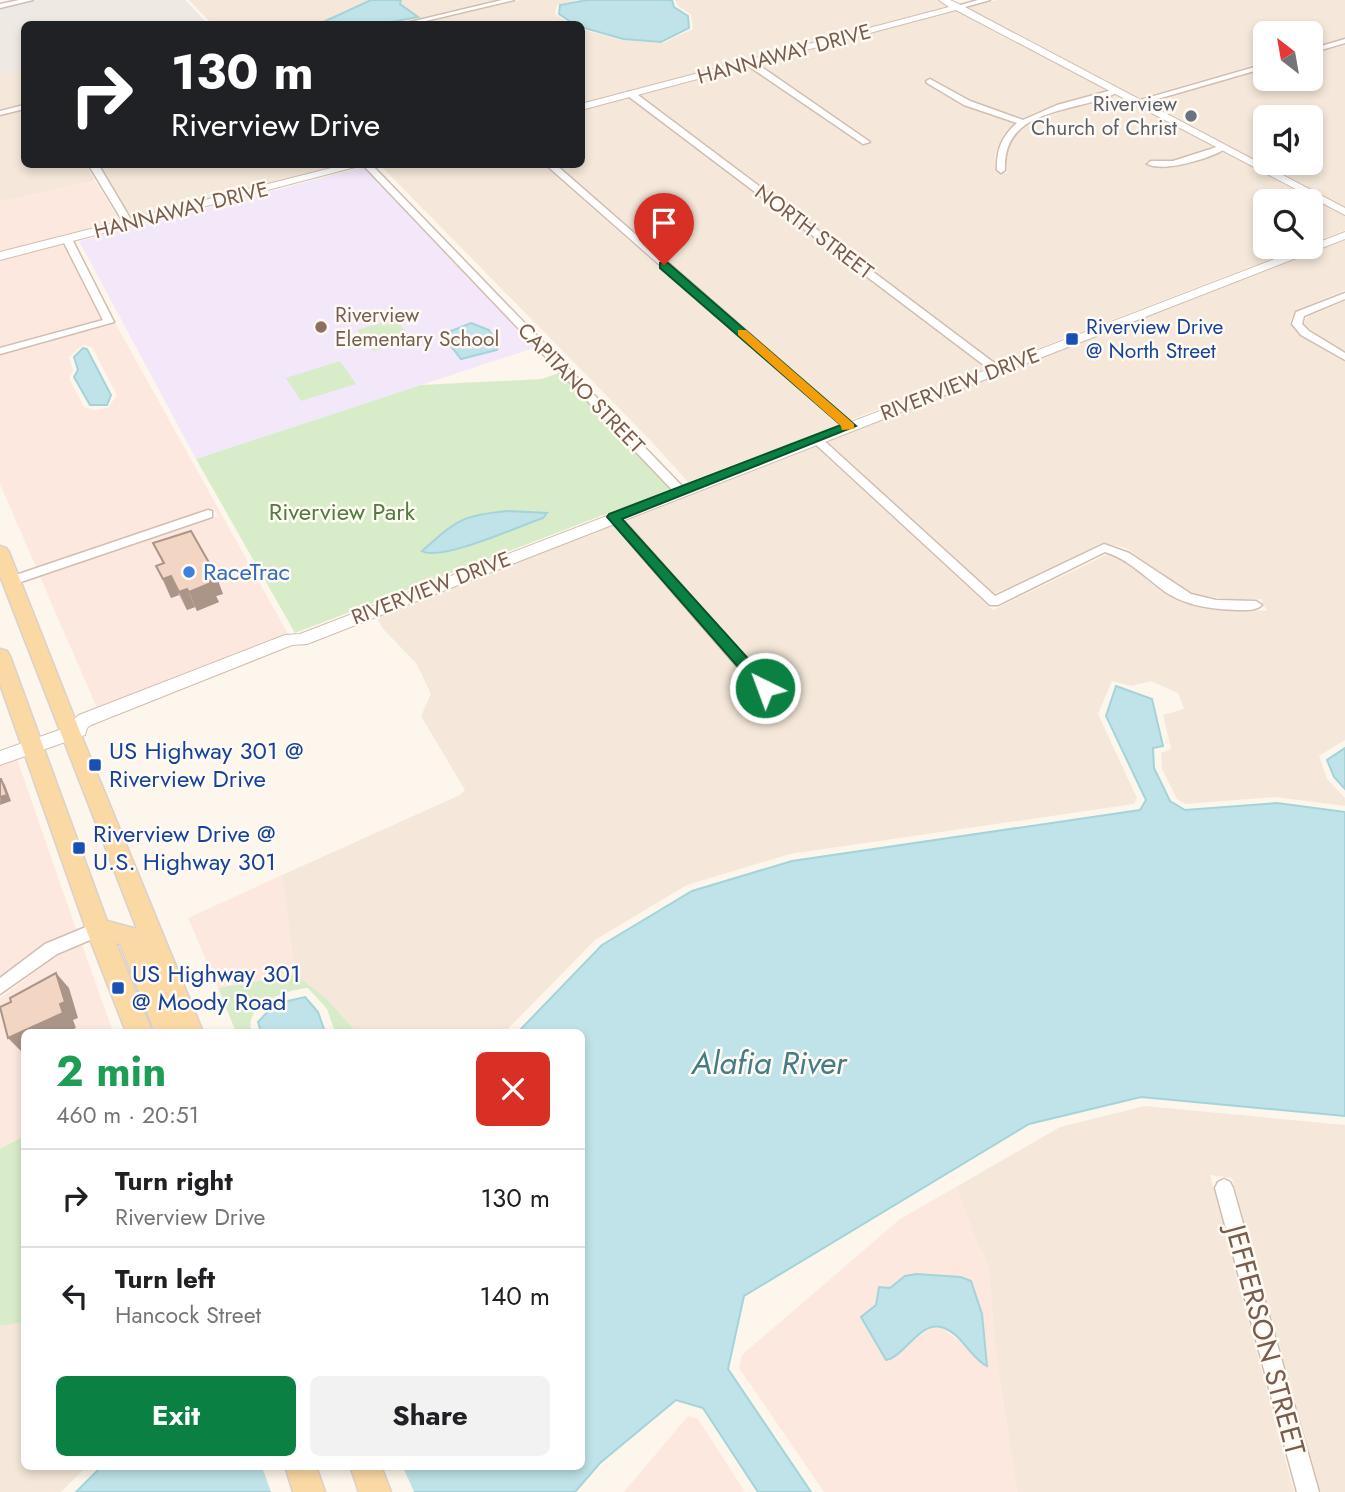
<!DOCTYPE html>
<meta charset="utf-8">
<style>
:root{--surface:#fff;--page:#f2f2f2;--text:#202124;--muted:#757577;--line:#e0e0e0;--accent:#0b8043}
body{margin:0;font-family:Jost,sans-serif;background:var(--page);color:var(--text);height:100vh;display:flex;flex-direction:column;font-size:26px;white-space:nowrap}
*{box-sizing:border-box;margin:0}
p{font-size:23px;color:var(--muted)}
.icon{flex:none;width:38px;height:38px;fill:none;stroke:currentColor;stroke-width:2;stroke-linecap:round;stroke-linejoin:round}
.map{position:relative;flex:1;overflow:hidden}
.drawer{position:absolute;left:21px;top:1029px;width:564px;height:441px;display:flex;flex-direction:column;background:var(--surface);border-radius:10px;box-shadow:0 4px 10px #0003}
.drawer>*{flex:none}
.hud{position:absolute;left:21px;top:21px;width:564px;height:147px;border-radius:10px;box-shadow:0 4px 10px #0003;background:#202124;color:#fff;overflow:hidden}
.needle{width:46px;rotate:329deg}
.controls{position:absolute;left:1253px;top:21px;display:grid;gap:14px}
.controls a{display:grid;place-items:center;width:70px;height:70px;border-radius:10px;background:var(--surface);box-shadow:0 4px 10px #0003;font-size:35px}
.pin{position:absolute;display:grid;place-items:center;width:60px;height:60px;color:#fff;margin:-72px -30px;border-radius:50% 50% 50% 0;rotate:-45deg;box-shadow:0 0 7px #0007}
.pin .icon{rotate:45deg}
.me{position:absolute;width:77px;margin:-38px;rotate:318deg;stroke-linejoin:round;filter:drop-shadow(0 0 5px #0008)}
.turn{display:flex;align-items:center;gap:24px;height:147px;padding:0 35px;font-size:32px}
.turn .icon{width:91px;height:91px;stroke-width:2.5}
.turn b{display:block;font-size:49px;line-height:60px}
.round{display:grid;place-items:center;flex:none;width:74px;height:74px;border-radius:10px;background:var(--page)}
.summary{display:flex;align-items:center;justify-content:space-between;height:119px;padding:0 35px}
h1{font-size:42px;font-weight:700;line-height:52px;color:#1e9e55}
.cta{display:flex;gap:14px;margin-top:auto;padding:14px 35px}
.cta a{flex:1;height:80px;border-radius:10px;background:var(--accent);color:#fff;font-size:28px;font-weight:700;line-height:80px;text-align:center}
.cta a+a{background:var(--page);color:var(--text)}
ul{padding:0;list-style:none}
li{display:flex;align-items:center;gap:21px;height:98px;padding:0 35px;border-top:2px solid var(--line)}
li div{flex:1}
li b{display:block;font-size:26px}
li em{font-style:normal}
.map>svg:first-child{display:block}
</style>
<div class="map">
<svg width="1345" height="1492" viewBox="0 0 1345 1492">
<rect width="100%" height="100%" fill="#fdf6ec"/>
<g fill="#f5e8da" fill-rule="evenodd">
<path d="M189,0H502L396,24H212Z"/>
<path d="M520,0H578L557,5L555,14L570,24H415Z"/>
<path d="M675,0H938L951,7L581,105V29L621,40L663,43L693,29L691,15L678,6Z"/>
<path d="M997,0H1345V38L1311,48V33H1265V62L1136,99L964,8Z"/>
<path d="M957,10L1109,91L1045,110L1022,120L970,101L931,78L924,80L963,104L1017,123L1004,134L995,156L996,172L1007,173L1006,158L1014,136L1028,125L1053,114L1117,95L1215,147L1170,162L1145,161L1147,166L1178,167L1224,152L1345,216V230L1311,243V201H1265V247H1302L997,364L638,95L749,66L865,145L872,142L757,64Z"/>
<path d="M1345,44V209L1144,103L1265,69V79H1311V54ZM1265,117H1311V163H1265Z"/>
<path d="M24,69V104L0,109V75Z"/>
<path d="M630,97L988,368L850,420L555,165L581,164V110Z"/>
<path d="M24,110V164L88,165L87,167L95,181L0,202V115Z"/>
<path d="M105,164L351,165L131,219L98,166Z"/>
<path d="M380,165H543L839,425L688,482L652,442Z"/>
<path d="M1345,239V290L1295,311L1290,322L1301,335L1345,362V740L1319,756L1327,779L1345,798V806L1275,797L1185,804L1177,799L1162,769L1161,753L1171,749L1163,715L1184,709L1178,693L1151,681L1131,686L1112,681L1098,714L1137,798L1134,804L790,854L687,885L595,940L505,1032H355L327,999L295,974L282,875L460,795L465,790L421,716L431,694L416,663L384,630L376,617L815,446L993,610L1108,554L1119,556L1171,595L1199,608L1267,611L1261,599H1225L1193,594L1180,588L1126,548L1104,543L994,594L826,441Z"/>
<path d="M1345,301V353L1303,325L1307,317Z"/>
<path d="M1145,1106L1345,1125V1492H1321L1232,1178L1210,1175L1294,1492H1017L996,1356L988,1264L973,1234L956,1187L1060,1127Z"/>
<path d="M24,1322V1466L86,1467L61,1492H0V1326Z"/>
</g>
<g fill="#fde8e0" fill-rule="evenodd">
<path d="M95,181L121,222L0,253V202Z"/>
<path d="M62,243L101,320L0,347V259Z"/>
<path d="M114,321L288,634L97,708L40,577L218,516L213,508L36,567L0,484V355L110,325ZM83,345L92,347L117,395L108,408L94,410L84,407L69,378L73,370L69,357Z"/>
<path d="M17,759L76,929L46,943L0,976V765Z"/>
<path d="M282,875L295,974L218,988L188,918Z"/>
<path d="M82,945L113,1032H24V1136L0,1149V998L55,957Z"/>
<path d="M956,1187L973,1234L988,1264L996,1356L1017,1492H824L739,1368L742,1355L900,1219ZM916,1274L961,1277L967,1347L941,1327L932,1328L905,1345L893,1359L862,1315L876,1305L877,1293L890,1288L905,1276Z"/>
<path d="M688,1416L698,1419L745,1492H624Z"/>
</g>
<path fill="#efe9e4" d="M39,0H185L208,24H24V69L0,75V8Z"/>
<path fill="#f3e8fa" d="M364,167L537,347L196,459L79,241Z"/>
<g fill="#d8ecc9">
<path d="M395,319L412,339L373,351L357,330Z"/>
<path d="M340,361L356,384L301,401L286,378Z"/>
<path d="M562,372L671,489L295,633L196,459L421,385L542,379Z"/>
<path d="M295,974L327,999L356,1032H335L327,1009L308,988C287,990 242,1004 252,1032H236L218,988Z"/>
<path d="M24,1136V1322L0,1326V1149Z"/>
</g>
<g fill="#bfe3e8" stroke="#a5d3da" stroke-width="2">
<path d="M371,0H401L400,4L418,17L380,24H319Z"/>
<path d="M587,0H672L674,7L688,16L689,28L661,42L623,39L581,27V24H574L559,14L560,5Z"/>
<path d="M471,323L489,330L499,345L497,350L461,359L447,341L451,331Z"/>
<path d="M83,348L87,349L111,395L107,405H90L74,377L78,370L74,357Z"/>
<path d="M508,511L547,513L543,518C519,526 441,562 422,551C456,521 461,515 508,511Z"/>
<path d="M1116,686L1152,699L1163,746L1153,748L1154,768L1170,801L1185,810L1277,803L1345,812V1116L1141,1097L1029,1124L744,1296L728,1369L811,1492H758L703,1408L676,1400L600,1463L575,1492H76L101,1467L581,1466V1032H518L602,945L692,891L792,861L1140,810L1146,800L1106,716Z"/>
<path d="M1345,748V789L1334,777L1327,760Z"/>
<path d="M305,997L318,1012L325,1032H261L258,1022L275,1004Z"/>
<path d="M916,1274L961,1277L971,1281L982,1314L987,1366C971,1359 961,1332 941,1327C919,1322 904,1357 886,1360L861,1317L876,1305L879,1287L890,1288L905,1276Z"/>
</g>
<path fill="#fdf6ec" d="M262,1467H403L414,1492H271Z"/>
<g fill="none" stroke-linecap="round" stroke-linejoin="round">
<defs>
<g id="minor">
<path d="M19,0H33L0,8V4Z"/>
<path d="M502,0H514L413,24H402Z"/>
<path d="M978,0H990L958,9L954,7Z"/>
<path d="M1345,39V43L1311,53V49Z"/>
<path d="M747,61H753L870,142L863,144L747,65Z"/>
<path d="M1265,64V68L1140,104L1133,102Z"/>
<path d="M930,79L970,101L1023,120L1057,105L1116,89L1120,91C1081,114 1002,104 1005,170L1001,173L997,170C996,150 1002,136 1017,123L964,105L927,83L926,81Z"/>
<path d="M628,92H634L1001,368V372H993L628,96Z"/>
<path d="M24,105V109L0,115V111Z"/>
<path d="M1220,146L1227,148C1211,158 1164,173 1147,164L1151,161H1173Z"/>
<path d="M88,164H98L133,223L131,225H125Z"/>
<path d="M362,164H371L684,488V494H676Z"/>
<path d="M545,164H555L853,424V428H845Z"/>
<path d="M64,237L72,239L114,322L0,354V348L103,320L62,239Z"/>
<path d="M1345,293V299L1304,316L1302,324L1309,331L1345,353V360L1301,335L1292,324L1296,312Z"/>
<path d="M816,436L820,437L995,596L1104,544L1129,553L1191,594L1216,600L1256,601L1262,605C1256,611 1246,610 1237,610C1211,609 1186,606 1164,591C1145,577 1128,559 1105,552L998,605H990L812,441V437Z"/>
<path d="M208,510L212,511V517L15,584H7L5,581L7,578Z"/>
<path d="M614,513L618,514L770,685L772,689L770,693H760L610,520V514Z"/>
<path d="M98,922L104,924L106,929L104,934L57,954L0,994V978L45,944Z"/>
<path d="M1224,1179L1230,1182L1233,1188L1319,1492H1297L1215,1188L1218,1182Z"/>
</g>
<g id="tertiary">
<path d="M939,0H950L961,5L1345,208V215L956,10L581,110V104L949,7Z"/>
<path d="M347,164H367L0,260V252Z"/>
<path d="M1345,232V239L307,644L292,645L91,725L87,728L85,735L0,765V751L62,729L79,715L285,635L300,634Z"/>
</g>
<g id="primary">
<path d="M0,546L6,548L9,552L86,747L203,1032H161L153,1027L120,944L116,943L152,1032H126L86,929L0,684V649L7,651L10,656L107,921L137,929L0,576Z"/>
<path d="M285,1466H316L325,1492H293Z"/>
<path d="M350,1466H381L391,1492H359Z"/>
</g>
</defs>
<use href="#minor" stroke="#d1beb0" stroke-width="3"/>
<use href="#tertiary" stroke="#d1beb0" stroke-width="2"/>
<use href="#primary" stroke="#dad1cd" stroke-width="3"/>
<use href="#minor" fill="#fff" fill-rule="evenodd"/>
<use href="#tertiary" fill="#fff" fill-rule="evenodd"/>
<use href="#primary" fill="#fbd9a5" fill-rule="evenodd"/>
</g>
<path fill="#d1b7a8" d="M153,543L223,594L216,596L219,602L197,611L195,607L187,610L179,595L171,598L156,566L163,564Z"/>
<g fill="#aa9588">
<path d="M216,575L223,594L216,596L219,602L197,611L189,592L208,578Z"/>
<path d="M171,576L179,595L171,598L163,579Z"/>
<path d="M187,589L195,607L187,610L179,592Z"/>
<path d="M1,779L5,785L11,801L0,805Z"/>
<path d="M56,973L69,988L78,1018L73,1020L76,1028L66,1032H24V1052L23,1053L8,1038L60,1004Z"/>
</g>
<g fill="#f3d5c3" stroke="#aa9588" stroke-width="2">
<path d="M191,531L216,575L208,578L211,583L189,592L187,589L179,592L171,576L163,579L156,566L164,563L153,543Z"/>
<path d="M0,779H1L7,795L0,797Z"/>
<path d="M56,973L65,1002L60,1004L63,1013L8,1038L0,1007L11,1002L10,998Z"/>
</g>
<path fill="#0b8043" stroke="#07532c" stroke-width="2" d="M660,263H668L856,426L622,519L771,684L773,688L771,692H760L607,517L609,514L841,425L660,268Z"/>
<path fill="#f59e0b" d="M738,330H746L854,424V429L842,430L841,426L738,335Z"/>
<circle fill="#6b7280" stroke="#fffaf3" stroke-width="2.5" cx="1191" cy="116" r="7"/>
<circle fill="#8d6e63" stroke="#fffaf3" stroke-width="2.5" cx="321" cy="327" r="7"/>
<g fill="#1a4fb4" stroke="#fffaf3" stroke-width="2.5">
<rect x="1065" y="332" width="14" height="14" rx="3.5"/>
<rect x="88" y="758" width="14" height="14" rx="3.5"/>
<rect x="72" y="841" width="14" height="14" rx="3.5"/>
<rect x="111" y="981" width="14" height="14" rx="3.5"/>
</g>
<circle fill="#3f7fe0" stroke="#fffaf3" stroke-width="2.5" cx="189" cy="572" r="7"/>
<g text-anchor="middle" stroke-width="5" stroke-linejoin="round" paint-order="stroke">
<g font-size="21" fill="#7a5c4d" stroke="#fffaf3">
<text transform="translate(784 54) rotate(-15)" y="7">HANNAWAY DRIVE</text>
<text transform="translate(181 210) rotate(-14)" y="7">HANNAWAY DRIVE</text>
<text transform="translate(814 232) rotate(37)" y="7">NORTH STREET</text>
<text transform="translate(960 384) rotate(-21)" y="7">RIVERVIEW DRIVE</text>
<text transform="translate(581 388) rotate(46)" y="7">CAPITANO STREET</text>
<text transform="translate(431 588) rotate(-21)" y="7">RIVERVIEW DRIVE</text>
</g>
<g font-size="21" fill="#5b616d" stroke="#fffaf3" text-anchor="end">
<text x="1177" y="111">Riverview<tspan x="1177" dy="24">Church of Christ</tspan></text>
</g>
<g font-size="21" fill="#785e54" stroke="#fffaf3" text-anchor="start">
<text x="335" y="322">Riverview<tspan x="335" dy="24">Elementary School</tspan></text>
</g>
<g font-size="21" fill="#164399" stroke="#fffaf3" text-anchor="start">
<text x="1086" y="334">Riverview Drive<tspan x="1086" dy="24">@ North Street</tspan></text>
</g>
<g font-size="24" fill="#537a41" stroke="#fffaf3">
<text x="342" y="520">Riverview Park</text>
</g>
<g font-size="24" fill="#366cbe" stroke="#fffaf3" text-anchor="start">
<text x="203" y="580">RaceTrac</text>
</g>
<g font-size="24" fill="#164399" stroke="#fffaf3" text-anchor="start">
<text x="109" y="759">US Highway 301 @<tspan x="109" dy="28">Riverview Drive</tspan></text>
<text x="93" y="842">Riverview Drive @<tspan x="93" dy="28">U.S. Highway 301</tspan></text>
<text x="132" y="982">US Highway 301<tspan x="132" dy="28">@ Moody Road</tspan></text>
</g>
<g font-size="28" fill="#7a5c4d" stroke="#fffaf3">
<text transform="translate(1266 1340) rotate(75)" y="10">JEFFERSON STREET</text>
</g>
<g font-size="32" font-style="italic" fill="#437c86" stroke="#fffaf3">
<text x="769" y="1074">Alafia River</text>
</g>
</g>
</svg>
<div class="controls">
<a><svg class="needle" viewBox="-14 -14 28 28"><path d="M0-13l5 13h-10z" fill="#e53935"/><path d="M0 13l5-13h-10z" fill="#757577"/></svg></a>
<a><svg class="icon" aria-label="sound" viewBox="0 0 24 24"><path d="M4 9h4l5-4v14l-5-4H4zM17 9q2 3 0 6"/></svg></a>
<a><svg class="icon" aria-label="search" viewBox="0 0 24 24"><circle cx="10" cy="10" r="6"/><path d="M15 15l6 6"/></svg></a>
</div>
<div class="pin" style="left:664px;top:265px;background:#d93025"><svg class="icon" aria-label="arrive" viewBox="0 0 24 24"><path d="M6 21V4h12l-3 4 3 4H6"/></svg></div>
<svg class="me" style="left:765px;top:688px" viewBox="-20 -20 40 40"><circle r="17" fill="#0b8043" stroke="#fff" stroke-width="3"/><path d="M0-11L8 9 0 5-8 9z" fill="#fff"/></svg>
<div class="hud">
<div class="turn"><svg class="icon" aria-label="right" viewBox="0 0 24 24"><path d="M7 20v-9h11M14 6l5 5-5 5"/></svg><div><b>130 m</b>Riverview Drive</div></div>
</div>
<section class="drawer">
<div class="summary"><div><h1>2 min</h1><p>460 m · 20:51</p></div><a class="round" style="background:#d93025;color:#fff"><svg class="icon" aria-label="close" viewBox="0 0 24 24"><path d="M6 6l12 12M18 6L6 18"/></svg></a></div>
<ul>
<li><svg class="icon" aria-label="right" viewBox="0 0 24 24"><path d="M7 20v-9h11M14 6l5 5-5 5"/></svg><div><b>Turn right</b><p>Riverview Drive</p></div><em>130 m</em></li>
<li><svg class="icon" aria-label="left" viewBox="0 0 24 24"><path d="M17 20v-9H6M10 6l-5 5 5 5"/></svg><div><b>Turn left</b><p>Hancock Street</p></div><em>140 m</em></li>
</ul>
<div class="cta"><a>Exit</a><a>Share</a></div>
</section>
</div>
